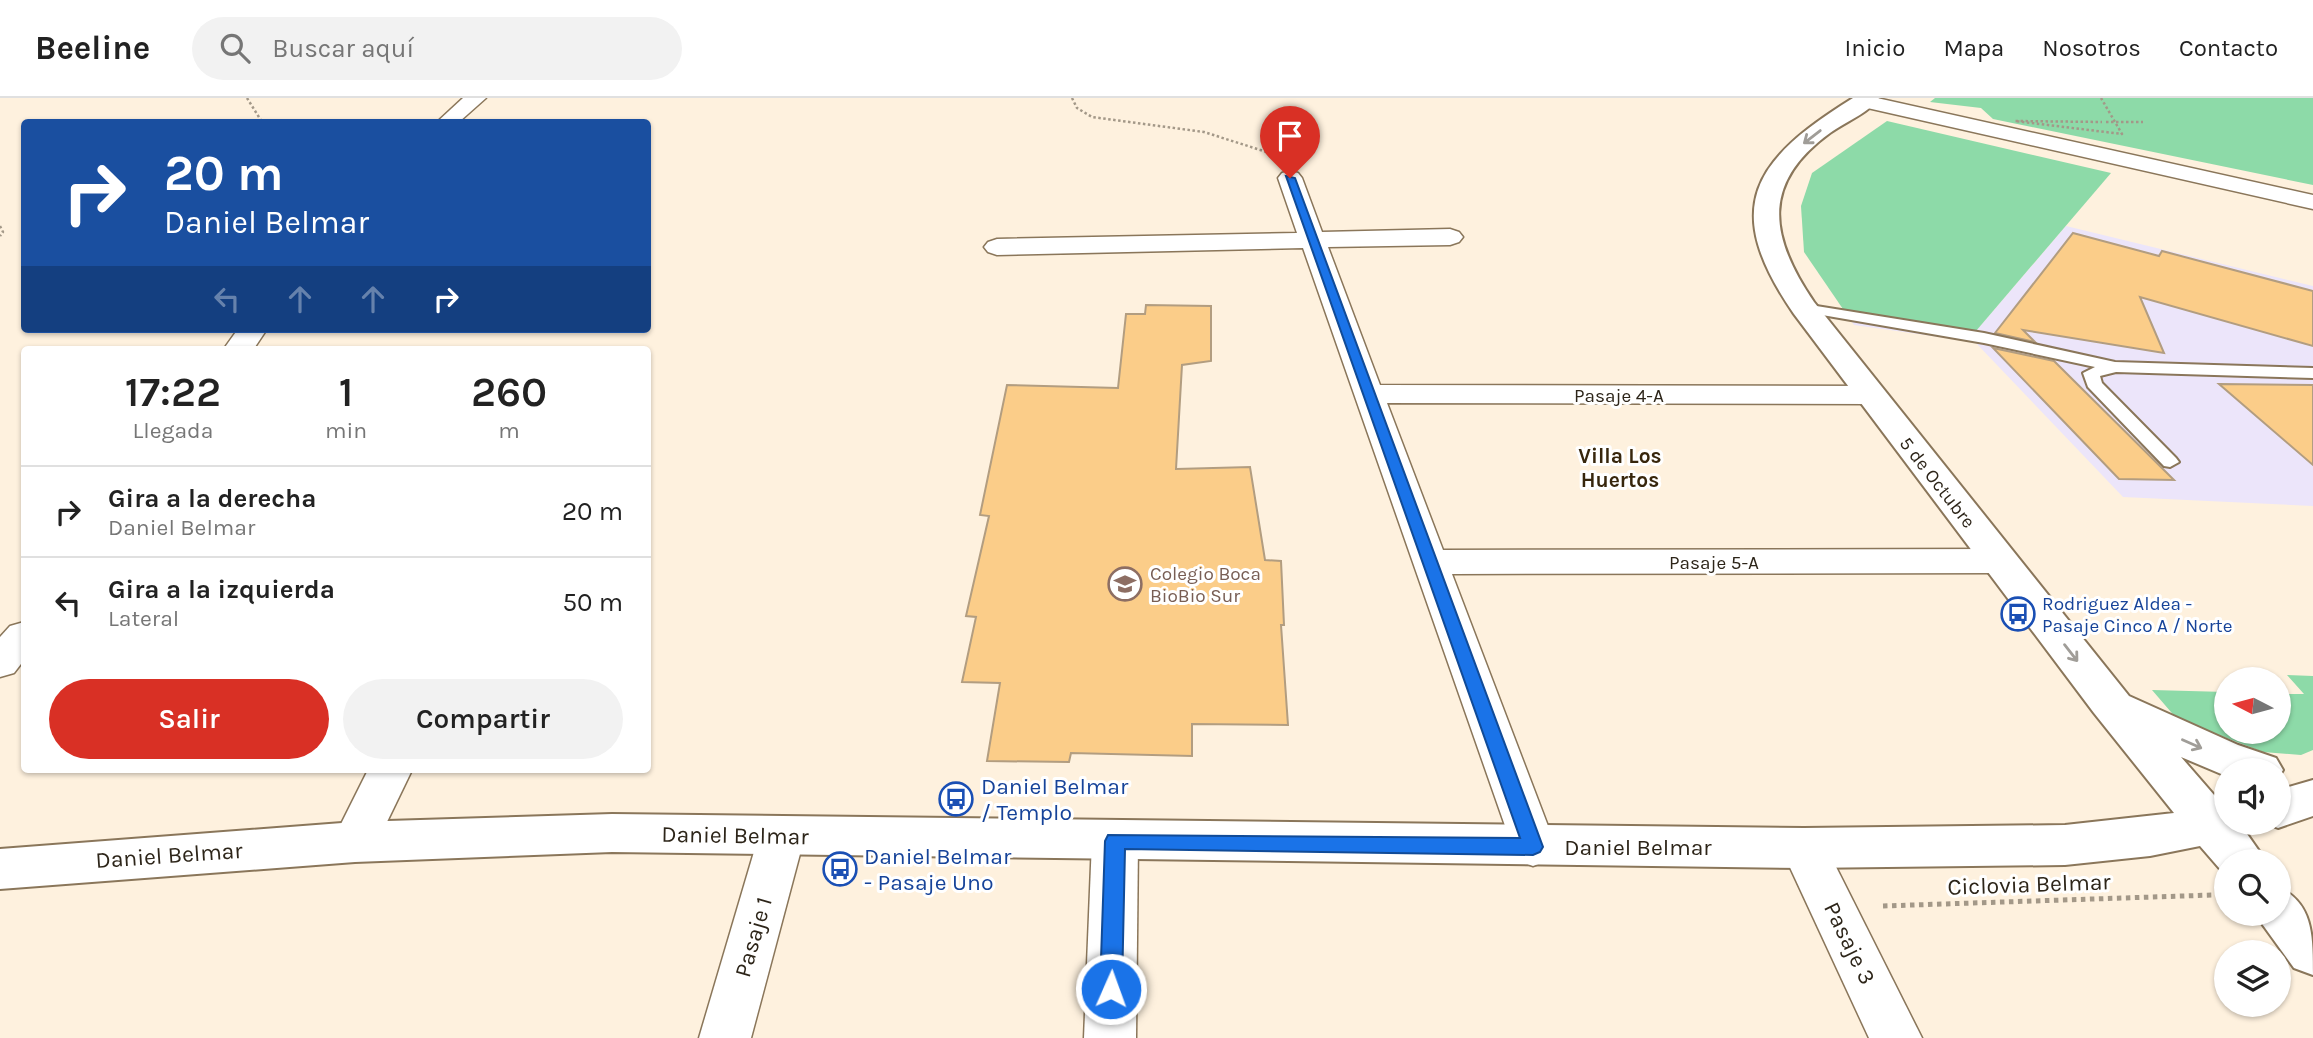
<!DOCTYPE html>
<html lang="es">
<meta charset="utf-8">
<style>
:root{--surface:#fff;--page:#f2f2f2;--text:#222;--muted:#767676;--line:#e0e0e0;--accent:#d93025}
body{margin:0;font-family:Karla,sans-serif;background:var(--page);color:var(--text);height:100vh;display:flex;flex-direction:column;font-size:26px;white-space:nowrap}
*{box-sizing:border-box;margin:0}
p{font-size:23px;color:var(--muted)}
.icon{flex:none;width:38px;height:38px;fill:none;stroke:currentColor;stroke-width:2;stroke-linecap:round;stroke-linejoin:round}
.map{position:relative;flex:1;overflow:hidden}
.panel{position:absolute;left:21px;top:248px;width:630px;height:427px;display:flex;flex-direction:column;background:var(--surface);border-radius:7px;box-shadow:0 2px 5px #0004}
.panel>*{flex:none}
.guide{position:absolute;left:21px;top:21px;width:630px;height:214px;border-radius:7px;box-shadow:0 2px 5px #0004;background:#1a4fa0;color:#fff;overflow:hidden}
.needle{width:46px;rotate:276deg}
.tools{position:absolute;left:2214px;top:569px;display:grid;gap:14px}
.tools a{display:grid;place-items:center;width:77px;height:77px;border-radius:50%;background:var(--surface);box-shadow:0 2px 5px #0004;font-size:35px}
.pin{position:absolute;display:grid;place-items:center;width:60px;height:60px;color:#fff;margin:-72px -30px;border-radius:50% 50% 50% 0;rotate:-45deg;box-shadow:0 0 7px #0007}
.pin .icon{rotate:45deg}
.me{position:absolute;width:77px;margin:-38px;rotate:2deg;stroke-linejoin:round;filter:drop-shadow(0 0 5px #0008)}
.turn{display:flex;align-items:center;gap:24px;height:147px;padding:0 28px;font-size:32px}
.turn .icon{width:91px;height:91px;stroke-width:2.5}
.turn b{display:block;font-size:49px;line-height:60px}
.lanes{display:flex;align-items:center;height:66px;padding:0 28px;background:#0003;justify-content:center;gap:35px;direction:ltr}
.lanes .off{opacity:.35}
.eta{display:flex;justify-content:space-evenly;align-items:center;height:119px;text-align:center}
.eta b{font-size:42px;font-weight:600;line-height:49px}
.cta{display:flex;gap:14px;margin-top:auto;padding:14px 28px}
.cta a{flex:1;height:80px;border-radius:42px;background:var(--accent);color:#fff;font-size:28px;font-weight:600;line-height:80px;text-align:center}
.cta a+a{background:var(--page);color:var(--text)}
ul{padding:0;list-style:none}
li{display:flex;align-items:center;gap:21px;height:91px;padding:0 28px;border-top:2px solid var(--line)}
li div{flex:1}
li b{display:block;font-size:26px}
li em{font-style:normal}
header{display:flex;align-items:center;gap:42px;box-sizing:border-box;height:98px;padding:0 35px;background:var(--surface);border-bottom:2px solid var(--line)}
header strong{font-size:33px}
nav{display:flex;gap:38px;margin-inline-start:auto;font-size:24px}
.search{width:490px;height:63px;background:var(--page);display:flex;align-items:center;gap:18px;box-sizing:border-box;padding:0 24px;border-radius:38px;color:var(--muted);font-size:26px}
.map>svg:first-child{display:block}
</style>
<header>
<strong>Beeline</strong>
<div class="search"><svg class="icon" aria-label="search" viewBox="0 0 24 24"><circle cx="10" cy="10" r="6"/><path d="M15 15l6 6"/></svg>Buscar aquí</div>
<nav><a>Inicio</a><a>Mapa</a><a>Nosotros</a><a>Contacto</a></nav>
</header>
<div class="map">
<svg width="2313" height="940" viewBox="0 0 2313 940">
<rect width="100%" height="100%" fill="#fef1de"/>
<path fill="#ece5fa" d="M2066,128L2313,188V408L2123,399L1975,244L1854,227L1845,214L1976,233Z"/>
<g fill="#8ddaa8">
<path d="M1935,0H2313V87L1993,21L1981,10L1930,4Z"/>
<path d="M1887,23L2111,75L1976,233L1845,214L1804,154L1801,108L1812,75Z"/>
<path d="M2287,577L2313,578V652L2301,657L2263,654L2177,621L2152,592L2226,594V634H2278L2279,596H2304Z"/>
</g>
<g fill="#fbcd89" stroke="#b29d80" stroke-width="2">
<path d="M2073,135L2159,158L2162,153L2313,193V248L2140,199L2164,255L2023,232L2035,244L1995,235Z"/>
<path d="M1146,207L1211,208V263L1182,267L1176,371L1250,369L1265,462L1281,463L1284,527H1281L1288,627L1192,626V658L1071,655L1069,664L987,663L1000,585L962,584L976,519L966,518L989,418L980,417L1007,287L1118,290L1126,216H1145Z"/>
<path d="M1993,250L2054,263L2174,382L2119,381Z"/>
<path d="M2219,286L2313,287V367Z"/>
</g>
<g fill="none" stroke-linecap="round" stroke-linejoin="round">
<defs>
<path id="lane" d="M1804,206L1984,235L2115,264L2313,270V280L2116,274L2100,278L2102,285L2176,360L2179,364L2170,369L2164,368L2088,289L2083,275L2095,269L1984,245L1799,213L1797,210Z"/>
<g id="street">
<path d="M463,0H486L459,24H437Z"/>
<path d="M1855,0H1877L2313,97V111L1863,9L1856,7Z"/>
<path d="M1290,73L1298,75L1302,80L1322,134L1450,131L1459,134L1463,139L1459,144L1450,147L1328,149L1380,287L1871,288L1882,290L1886,297L1882,304L1871,306L1387,305L1443,452L1999,451L2012,455L2017,463L2012,471L1999,475L1452,476L1556,749L1549,762L1533,768L1517,762L1303,150L997,157L988,154L984,149L988,144L997,141L1297,135L1278,80L1282,75Z"/>
<path d="M238,231H267L253,252H223Z"/>
<path d="M24,524V562L14,575L0,579V539L10,528Z"/>
<path d="M368,672H412L371,757L355,763L339,757L332,744Z"/>
<path d="M782,719L798,724L805,737L751,940H699L759,737L766,724Z"/>
<path d="M1115,724L1131,730L1138,743L1136,940H1084L1092,743L1099,730Z"/>
<path d="M1804,731L1820,737L1922,940H1869L1781,750L1788,737Z"/>
</g>
<g id="secondary">
<path d="M1853,0H1879C1869,15 1845,24 1830,35C1761,85 1769,138 1814,204L2129,598L2238,647L2276,660L2283,672L2278,680V672H2226V678L2181,659L2221,705L2226,704V724H2249L2245,733L2266,763H2226V778L2200,748L2150,758L2065,767L1804,770L612,754L355,764L0,791V751L355,724L612,716L1804,730L2065,727L2174,715L2094,615L1794,216C1720,109 1753,62 1853,0Z"/>
<path d="M2313,682V718L2278,730L2262,724H2278V692Z"/>
<path d="M2278,789C2313,805 2313,837 2313,877L2294,870L2255,816H2278Z"/>
</g>
</defs>
<use href="#lane" stroke="#8a765a" stroke-width="4"/>
<use href="#street" stroke="#8a765a" stroke-width="3"/>
<use href="#secondary" stroke="#8a765a" stroke-width="4"/>
<g stroke="#a39888" stroke-width="2.5" stroke-dasharray="2.5 2.5" stroke-linecap="butt">
<path d="M247,0L262,24"/>
<path d="M1072,0L1077,10L1092,19L1204,34L1273,56"/>
<path d="M2106,24H2143"/>
<path d="M0,128L3,134L0,138"/>
</g>
<path stroke="#a39888" stroke-width="5" stroke-dasharray="4.5 4.5" stroke-linecap="butt" d="M1883,808L2213,797"/>
<use href="#lane" fill="#fff" fill-rule="evenodd"/>
<use href="#street" fill="#fff" fill-rule="evenodd"/>
<use href="#secondary" fill="#fff" fill-rule="evenodd"/>
<path stroke="#a39888" stroke-width="2.5" stroke-dasharray="2.5 2.5" stroke-linecap="butt" d="M2101,0L2122,36L2015,23L2102,24"/>
</g>
<defs><path id="oneway-shaft" d="M-6 0H5M1.5-3L5.5 0L1.5 3" fill="none" stroke-width="1.6" stroke-linecap="round" stroke-linejoin="round" transform="scale(1.75)"/></defs>
<g stroke="#a09d98">
<use href="#oneway-shaft" transform="translate(1812 39) rotate(142)"/>
<use href="#oneway-shaft" transform="translate(2071 555) rotate(52)"/>
<use href="#oneway-shaft" transform="translate(2192 646) rotate(24)"/>
</g>
<path fill="#1a73e8" stroke="#114b97" stroke-width="2" d="M1286,78L1295,80L1543,749L1540,754L1533,757L1125,751L1122,891L1119,898L1111,901L1103,898L1100,891L1105,743L1108,737L1520,740Z"/>
<defs>
<symbol id="school-ring" viewBox="-11 -11 22 22"><circle r="9.5" fill="#fff" stroke="#8d6e63" stroke-width="1.5"/><path d="M0-5L7-2L0 1L-7-2ZM-4 1L0 2.5L4 1V4Q0 6-4 4Z" fill="#8d6e63"/></symbol>
<symbol id="bus-ring" viewBox="-11 -11 22 22"><circle r="9.5" fill="#fff" stroke="#1a4fb4" stroke-width="1.5"/><path d="M-5-6H5V4H4V6H2V4H-2V6H-4V4H-5ZM-3.5-4V0h7V-4ZM-3.5 1.2v1.5H-2V1.2ZM2 1.2v1.5H3.5V1.2Z" fill="#1a4fb4"/></symbol>
</defs>
<g fill-rule="evenodd">
<use href="#school-ring" x="1106" y="467" width="38" height="38"/>
<use href="#bus-ring" x="1999" y="497" width="38" height="38"/>
<use href="#bus-ring" x="937" y="682" width="38" height="38"/>
<use href="#bus-ring" x="821" y="752" width="38" height="38"/>
</g>
<g text-anchor="middle" stroke-width="6" stroke-linejoin="round" paint-order="stroke">
<g font-size="19" fill="#2d2519" stroke="#fff">
<text x="1619" y="304">Pasaje 4-A</text>
<text transform="translate(1938 384) rotate(52)" y="7">5 de Octubre</text>
<text x="1714" y="471">Pasaje 5-A</text>
</g>
<g font-size="19" fill="#785e54" stroke="#fff" text-anchor="start">
<text x="1150" y="482">Colegio Boca<tspan x="1150" dy="22">BioBio Sur</tspan></text>
</g>
<g font-size="19" fill="#164399" stroke="#fff" text-anchor="start">
<text x="2042" y="512">Rodriguez Aldea -<tspan x="2042" dy="22">Pasaje Cinco A / Norte</tspan></text>
</g>
<g font-size="21" font-weight="bold" fill="#37260c" stroke="#fff">
<text x="1620" y="365">Villa Los<tspan x="1620" dy="24">Huertos</tspan></text>
</g>
<g font-size="23" fill="#164399" stroke="#fff" text-anchor="start">
<text x="981" y="696">Daniel Belmar<tspan x="981" dy="26">/ Templo</tspan></text>
<text x="864" y="766">Daniel Belmar<tspan x="864" dy="26">- Pasaje Uno</tspan></text>
</g>
<g font-size="23" fill="#2d2519" stroke="#fff">
<text transform="translate(735 737) rotate(1)" y="8">Daniel Belmar</text>
<text x="1638" y="757">Daniel Belmar</text>
<text transform="translate(169 757) rotate(-4)" y="8">Daniel Belmar</text>
<text transform="translate(2029 786) rotate(-2)" y="8">Ciclovia Belmar</text>
<text transform="translate(753 839) rotate(-74)" y="8">Pasaje 1</text>
<text transform="translate(1850 845) rotate(64)" y="8">Pasaje 3</text>
</g>
</g>
</svg>
<div class="tools">
<a><svg class="needle" viewBox="-14 -14 28 28"><path d="M0-13l5 13h-10z" fill="#e53935"/><path d="M0 13l5-13h-10z" fill="#767676"/></svg></a>
<a><svg class="icon" aria-label="sound" viewBox="0 0 24 24"><path d="M4 9h4l5-4v14l-5-4H4zM17 9q2 3 0 6"/></svg></a>
<a><svg class="icon" aria-label="search" viewBox="0 0 24 24"><circle cx="10" cy="10" r="6"/><path d="M15 15l6 6"/></svg></a>
<a><svg class="icon" aria-label="layers" viewBox="0 0 24 24"><path d="M12 4l9 5-9 5-9-5zM3 14l9 5 9-5"/></svg></a>
</div>
<div class="pin" style="left:1290px;top:80px;background:#d93025"><svg class="icon" aria-label="arrive" viewBox="0 0 24 24"><path d="M6 21V4h12l-3 4 3 4H6"/></svg></div>
<svg class="me" style="left:1111px;top:891px" viewBox="-20 -20 40 40"><circle r="17" fill="#1a73e8" stroke="#fff" stroke-width="3"/><path d="M0-11L8 9 0 5-8 9z" fill="#fff"/></svg>
<div class="guide">
<div class="turn"><svg class="icon" aria-label="right" viewBox="0 0 24 24"><path d="M7 20v-9h11M14 6l5 5-5 5"/></svg><div><b>20 m</b>Daniel Belmar</div></div>
<div class="lanes"><svg class="icon off" aria-label="left" viewBox="0 0 24 24"><path d="M17 20v-9H6M10 6l-5 5 5 5"/></svg><svg class="icon off" aria-label="ahead" viewBox="0 0 24 24"><path d="M12 20V5M6 11l6-6 6 6"/></svg><svg class="icon off" aria-label="ahead" viewBox="0 0 24 24"><path d="M12 20V5M6 11l6-6 6 6"/></svg><svg class="icon" aria-label="right" viewBox="0 0 24 24"><path d="M7 20v-9h11M14 6l5 5-5 5"/></svg></div>
</div>
<section class="panel">
<div class="eta">
<div><b>17:22</b><p>Llegada</p></div>
<div><b>1</b><p>min</p></div>
<div><b>260</b><p>m</p></div>
</div>
<ul>
<li><svg class="icon" aria-label="right" viewBox="0 0 24 24"><path d="M7 20v-9h11M14 6l5 5-5 5"/></svg><div><b>Gira a la derecha</b><p>Daniel Belmar</p></div><em>20 m</em></li>
<li><svg class="icon" aria-label="left" viewBox="0 0 24 24"><path d="M17 20v-9H6M10 6l-5 5 5 5"/></svg><div><b>Gira a la izquierda</b><p>Lateral</p></div><em>50 m</em></li>
</ul>
<div class="cta"><a>Salir</a><a>Compartir</a></div>
</section>
</div>
